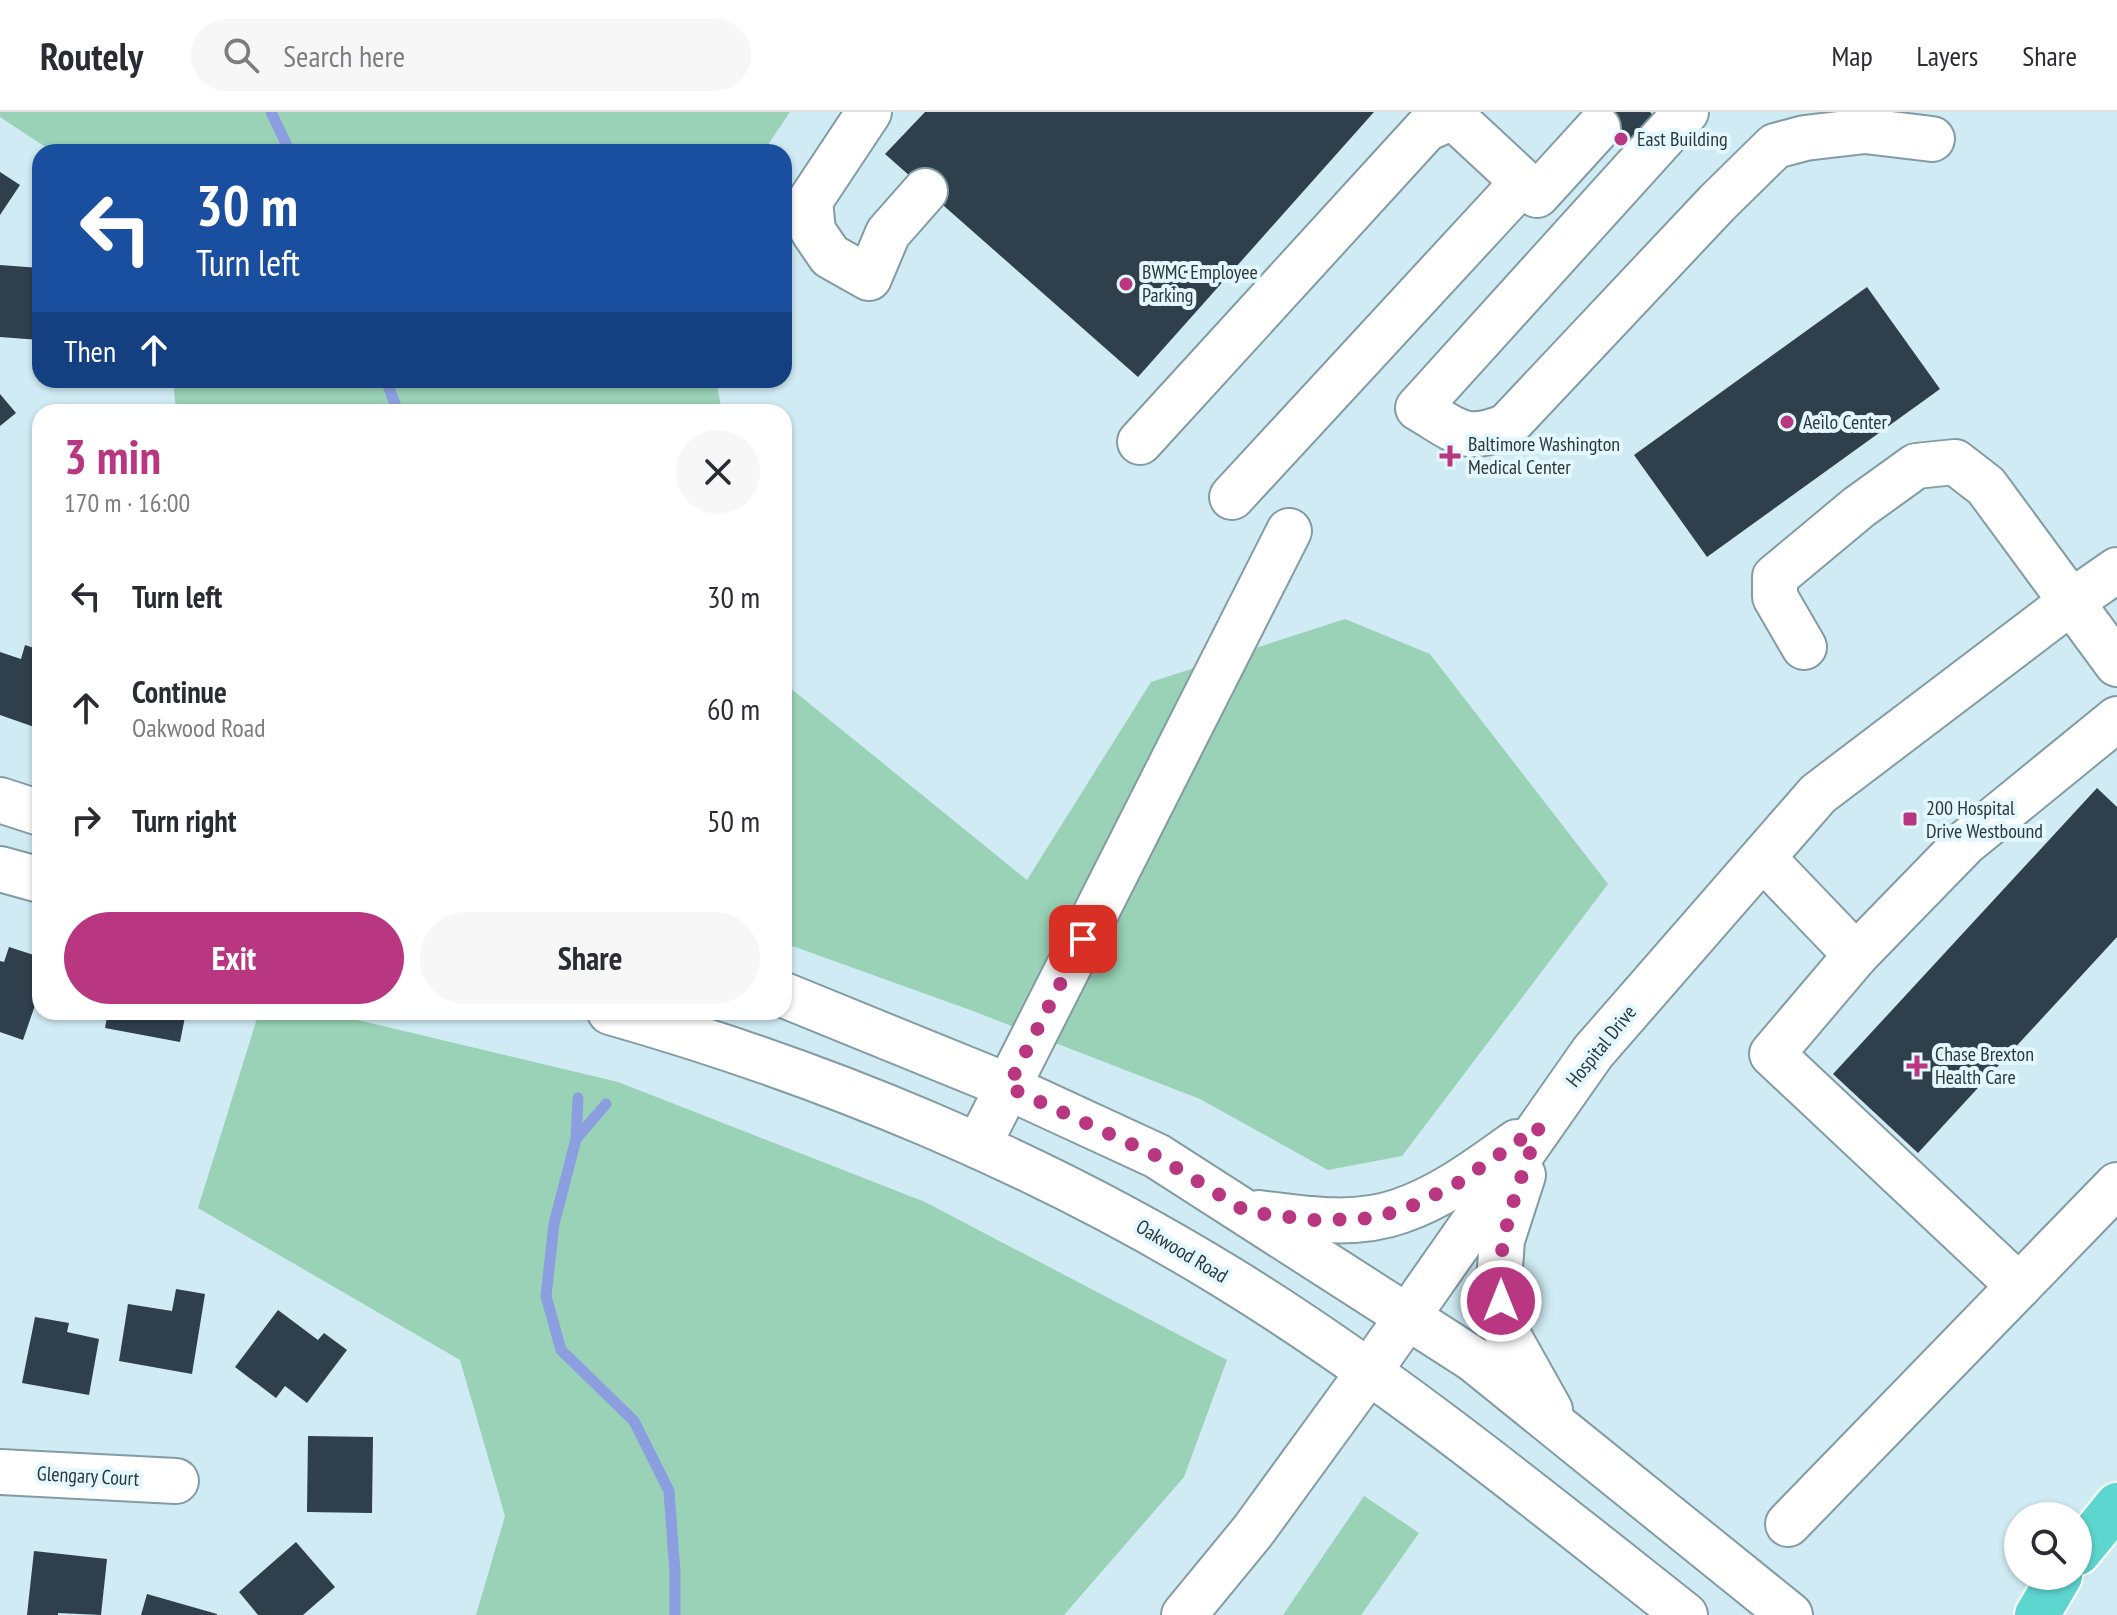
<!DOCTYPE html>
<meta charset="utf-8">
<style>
:root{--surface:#fff;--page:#f7f7f7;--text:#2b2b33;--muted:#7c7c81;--line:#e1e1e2;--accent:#b83780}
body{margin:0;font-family:"PT Sans Narrow",sans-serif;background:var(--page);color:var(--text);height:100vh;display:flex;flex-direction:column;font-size:30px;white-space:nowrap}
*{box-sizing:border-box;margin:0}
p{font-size:26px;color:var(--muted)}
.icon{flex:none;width:44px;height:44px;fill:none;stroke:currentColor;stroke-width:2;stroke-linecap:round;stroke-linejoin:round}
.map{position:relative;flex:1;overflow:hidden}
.details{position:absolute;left:32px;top:292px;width:760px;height:616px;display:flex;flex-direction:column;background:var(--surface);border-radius:24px;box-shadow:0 2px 6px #0004}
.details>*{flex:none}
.guide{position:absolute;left:32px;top:32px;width:760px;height:244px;border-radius:24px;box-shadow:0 2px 6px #0004;background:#1a4fa0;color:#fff;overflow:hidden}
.buttons{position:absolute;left:2004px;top:1390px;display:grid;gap:16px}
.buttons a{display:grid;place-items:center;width:88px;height:88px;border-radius:50%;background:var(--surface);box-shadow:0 2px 6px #0004;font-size:40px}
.pin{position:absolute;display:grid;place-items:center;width:68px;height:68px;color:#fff;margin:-34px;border-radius:16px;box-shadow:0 4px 12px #0006}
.me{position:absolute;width:88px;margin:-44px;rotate:0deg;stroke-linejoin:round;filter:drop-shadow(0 0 6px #0008)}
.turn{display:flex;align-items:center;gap:28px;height:168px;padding:0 32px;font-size:36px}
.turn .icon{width:104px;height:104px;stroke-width:2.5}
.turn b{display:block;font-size:56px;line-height:68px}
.then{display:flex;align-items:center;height:76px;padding:0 32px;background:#0003;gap:16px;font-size:30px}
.round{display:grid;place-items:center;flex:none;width:84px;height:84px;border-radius:42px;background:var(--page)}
.overview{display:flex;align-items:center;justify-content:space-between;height:136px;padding:0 32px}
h1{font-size:48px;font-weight:800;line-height:60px;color:var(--accent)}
.action{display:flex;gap:16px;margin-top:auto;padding:16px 32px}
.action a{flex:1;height:92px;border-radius:48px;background:var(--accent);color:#fff;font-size:32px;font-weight:800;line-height:92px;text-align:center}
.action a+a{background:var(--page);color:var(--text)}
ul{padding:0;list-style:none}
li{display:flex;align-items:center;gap:24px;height:112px;padding:0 32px}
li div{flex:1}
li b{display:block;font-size:30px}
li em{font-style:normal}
header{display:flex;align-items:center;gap:48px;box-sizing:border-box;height:112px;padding:0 40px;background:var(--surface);border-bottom:2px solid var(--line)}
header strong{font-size:38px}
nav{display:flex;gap:44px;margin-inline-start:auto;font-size:28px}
.search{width:560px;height:72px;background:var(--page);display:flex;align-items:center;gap:20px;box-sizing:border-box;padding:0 28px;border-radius:44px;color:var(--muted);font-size:30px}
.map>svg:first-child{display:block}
</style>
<header>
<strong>Routely</strong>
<div class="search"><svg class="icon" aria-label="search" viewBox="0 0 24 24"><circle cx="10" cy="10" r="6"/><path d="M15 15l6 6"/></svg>Search here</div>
<nav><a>Map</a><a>Layers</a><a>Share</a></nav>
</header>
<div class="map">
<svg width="2117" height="1503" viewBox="0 0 2117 1503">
<rect width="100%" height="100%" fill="#d0ebf3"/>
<g fill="#99d2b7">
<path d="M0,0H790L763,40H53L0,5Z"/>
<path d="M173,268H716L722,300H176Z"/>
<path d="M1345,507L1430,542L1608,772L1402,1044L1328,1058L1200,987L973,899L784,831V571L1027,768L1151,570Z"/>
<path d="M259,900H324L618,970L925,1090L1227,1248L1184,1365L1064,1503H476L505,1404L460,1248L198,1096Z"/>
<path d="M1364,1384L1419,1421L1361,1503H1283Z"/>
</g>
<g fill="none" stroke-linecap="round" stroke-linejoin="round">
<g stroke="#8b9fe0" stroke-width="11">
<path d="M271,0L290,40"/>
<path d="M386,268L398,300"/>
<path d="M578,986L576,1027L554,1112L546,1184L561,1238L634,1309L669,1379L675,1461V1503"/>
<path d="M576,1027L606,992"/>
</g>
</g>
<g fill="#2f3f4b">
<path d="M925,0H1374L1138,265L885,42Z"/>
<path d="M1580,0H1650L1653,3L1622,37Z"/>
<path d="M0,60L20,73L0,103Z"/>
<path d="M0,153L40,156V228L0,225Z"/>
<path d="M1867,175L1940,277L1707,445L1634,343Z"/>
<path d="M0,282L16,301L0,314Z"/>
<path d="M25,533L40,538V617L0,603V540L21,547Z"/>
<path d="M2097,676L2117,695V825L1918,1041L1833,962Z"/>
<path d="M9,835L40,845V879L23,928L0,920V849L4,850Z"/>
<path d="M108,900H186L180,930L105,916Z"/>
<path d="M176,1177L205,1182L192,1262L119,1249L128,1192L172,1199Z"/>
<path d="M278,1198L318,1228L324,1221L347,1238L307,1291L285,1274L276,1286L235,1255Z"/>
<path d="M35,1205L69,1211L67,1220L99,1227L89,1283L22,1271Z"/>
<path d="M308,1324L373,1325L372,1401L307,1400Z"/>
<path d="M296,1430L335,1475L303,1503H258L239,1480Z"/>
<path d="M34,1439L107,1447L101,1503L58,1501V1503H27Z"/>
<path d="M147,1482L217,1502V1503H141Z"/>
</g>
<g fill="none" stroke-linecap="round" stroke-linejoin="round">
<defs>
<g id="minor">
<path d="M869,0L810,89L813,119L830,144L869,166L888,121L925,79"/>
<path d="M1686,0L1418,296C1456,318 1463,332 1507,314L1717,91L1775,34L1805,26L1865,19L1932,27"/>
<path d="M1537,83L1598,16"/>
<path d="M1140,330L1426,17L1453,5L1523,70L1232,385"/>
<path d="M1804,535L1775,485V465L1859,395L1916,354L1955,350L1986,374L2117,552"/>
<path d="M0,688L40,701"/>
<path d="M1763,746L1856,843"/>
<path d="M0,757L40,768"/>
<path d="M784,883L988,966L1157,1044L1473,1247L1790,1503"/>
<path d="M610,900C824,961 1038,1049 1228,1166C1389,1265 1537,1386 1685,1503"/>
<path d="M978,1034L1289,419"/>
<path d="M1523,1063L1502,1128L1499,1169L1503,1214L1550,1298"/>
<path d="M1259,1101C1305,1107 1356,1115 1400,1099C1444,1084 1480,1056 1517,1030"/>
<path d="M2019,1174L1772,942L1856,843L1965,731L2117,607"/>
<path d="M0,1360L176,1369"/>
<path d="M1788,1412L2117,1073"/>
<path d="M1184,1503L1253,1419L1368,1261L1593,940L1818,682L2071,490L2117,458"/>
</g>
<g id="highway">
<path d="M2078,1441L2117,1393"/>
<path d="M2037,1503L2060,1464"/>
</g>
</defs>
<use href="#minor" stroke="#839ca3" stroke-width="48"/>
<use href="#highway" stroke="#fff" stroke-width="48"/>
<use href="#minor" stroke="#fff" stroke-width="44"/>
<use href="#highway" stroke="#5dd6cf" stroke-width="44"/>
</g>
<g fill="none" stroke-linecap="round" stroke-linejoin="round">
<path stroke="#b83780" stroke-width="14" stroke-dasharray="0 25.2" d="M1083,827L1008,975L1157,1044L1247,1100L1314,1108L1362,1107L1401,1099L1455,1073L1539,1015C1520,1071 1494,1129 1501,1189"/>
</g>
<g fill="#b83780" stroke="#e2f7fe" stroke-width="3">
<circle cx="1621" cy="27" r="8"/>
<circle cx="1126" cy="172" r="8"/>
<circle cx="1787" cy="310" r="8"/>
<path d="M1446 332h8v8h8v8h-8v8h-8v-8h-8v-8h8z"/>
<rect x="1902" y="699" width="16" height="16" rx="4"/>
<path d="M1913 942h8v8h8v8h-8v8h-8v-8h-8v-8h8z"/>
</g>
<g text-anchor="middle" stroke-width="8" stroke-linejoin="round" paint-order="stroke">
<g font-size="20" fill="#2d383b" stroke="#e2f7fe" text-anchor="start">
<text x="1637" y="34">East Building</text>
<text x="1142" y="167">BWMC Employee<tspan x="1142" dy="23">Parking</tspan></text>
<text x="1803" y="317">Aeilo Center</text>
<text x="1468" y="339">Baltimore Washington<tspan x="1468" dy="23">Medical Center</tspan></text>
<text x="1926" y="703">200 Hospital<tspan x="1926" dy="23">Drive Westbound</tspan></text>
<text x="1935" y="949">Chase Brexton<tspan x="1935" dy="23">Health Care</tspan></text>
</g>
<g font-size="20" fill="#2d383b" stroke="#e2f7fe">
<text transform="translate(1601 934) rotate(-51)" y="7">Hospital Drive</text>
<text transform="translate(1182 1139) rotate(31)" y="7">Oakwood Road</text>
<text transform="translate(88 1364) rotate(3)" y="7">Glengary Court</text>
</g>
</g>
</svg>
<div class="buttons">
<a><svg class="icon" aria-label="search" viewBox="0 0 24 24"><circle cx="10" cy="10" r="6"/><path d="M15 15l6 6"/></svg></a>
</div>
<div class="pin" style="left:1083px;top:827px;background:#d93025"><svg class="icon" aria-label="arrive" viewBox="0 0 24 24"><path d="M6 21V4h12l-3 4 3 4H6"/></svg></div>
<svg class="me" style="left:1501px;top:1189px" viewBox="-20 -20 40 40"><circle r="17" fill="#b83780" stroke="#fff" stroke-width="3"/><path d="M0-11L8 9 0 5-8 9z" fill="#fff"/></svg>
<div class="guide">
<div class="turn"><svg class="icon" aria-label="left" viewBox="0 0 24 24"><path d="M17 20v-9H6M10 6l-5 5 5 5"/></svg><div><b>30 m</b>Turn left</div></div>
<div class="then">Then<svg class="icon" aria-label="ahead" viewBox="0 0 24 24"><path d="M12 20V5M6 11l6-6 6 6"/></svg></div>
</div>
<section class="details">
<div class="overview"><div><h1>3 min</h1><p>170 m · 16:00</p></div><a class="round"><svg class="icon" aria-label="close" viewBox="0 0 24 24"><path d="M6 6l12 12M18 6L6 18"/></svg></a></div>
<ul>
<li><svg class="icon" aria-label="left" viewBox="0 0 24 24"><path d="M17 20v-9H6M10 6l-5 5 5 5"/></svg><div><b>Turn left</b></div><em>30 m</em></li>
<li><svg class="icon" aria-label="ahead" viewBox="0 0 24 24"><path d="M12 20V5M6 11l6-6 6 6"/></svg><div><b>Continue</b><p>Oakwood Road</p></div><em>60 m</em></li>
<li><svg class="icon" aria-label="right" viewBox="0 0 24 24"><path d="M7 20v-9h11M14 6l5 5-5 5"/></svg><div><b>Turn right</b></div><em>50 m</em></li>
</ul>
<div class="action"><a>Exit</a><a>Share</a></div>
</section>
</div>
